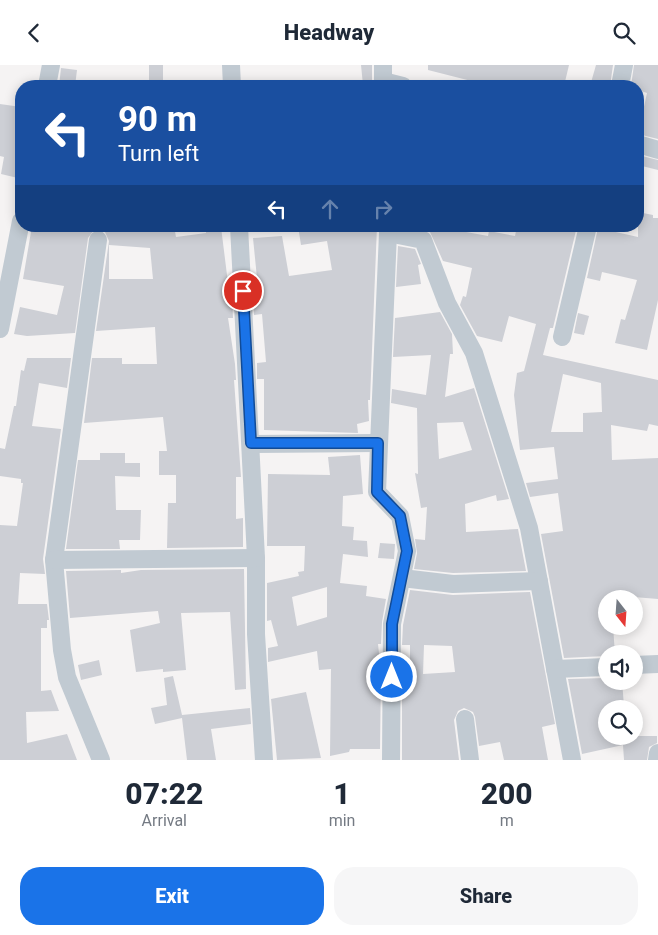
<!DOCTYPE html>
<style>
:root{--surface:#fff;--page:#f6f6f7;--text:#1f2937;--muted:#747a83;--accent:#1a73e8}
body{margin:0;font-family:Roboto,sans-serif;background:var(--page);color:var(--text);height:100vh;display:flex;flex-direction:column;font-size:19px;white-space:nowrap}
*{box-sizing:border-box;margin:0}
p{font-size:16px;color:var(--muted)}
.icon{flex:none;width:28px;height:28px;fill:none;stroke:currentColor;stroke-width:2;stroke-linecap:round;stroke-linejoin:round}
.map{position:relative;height:695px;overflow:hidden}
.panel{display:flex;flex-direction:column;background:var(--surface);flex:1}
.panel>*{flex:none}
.guide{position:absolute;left:15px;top:15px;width:629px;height:152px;border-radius:20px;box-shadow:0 2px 12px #0003;background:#1a4fa0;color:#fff;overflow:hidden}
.needle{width:32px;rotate:163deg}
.buttons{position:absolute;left:598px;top:525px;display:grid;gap:10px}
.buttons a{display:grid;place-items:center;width:45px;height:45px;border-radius:50%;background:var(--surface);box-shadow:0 2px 12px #0003;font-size:25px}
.pin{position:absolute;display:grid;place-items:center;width:42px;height:42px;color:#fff;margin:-21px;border:2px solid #fff;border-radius:50%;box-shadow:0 1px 5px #0007}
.me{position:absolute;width:55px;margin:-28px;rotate:0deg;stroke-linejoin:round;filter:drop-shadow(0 0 4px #0008)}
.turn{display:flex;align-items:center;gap:18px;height:105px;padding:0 20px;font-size:22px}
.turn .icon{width:65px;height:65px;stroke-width:2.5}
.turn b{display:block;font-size:35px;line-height:42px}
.lanes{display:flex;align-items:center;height:48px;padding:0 20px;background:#0003;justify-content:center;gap:25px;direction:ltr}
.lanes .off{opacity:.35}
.eta{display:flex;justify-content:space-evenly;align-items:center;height:85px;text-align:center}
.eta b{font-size:30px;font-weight:800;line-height:35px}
.button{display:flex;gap:10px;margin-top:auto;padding:10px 20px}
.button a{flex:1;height:58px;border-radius:20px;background:var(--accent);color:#fff;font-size:20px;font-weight:800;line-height:58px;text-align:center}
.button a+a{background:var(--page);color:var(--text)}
header{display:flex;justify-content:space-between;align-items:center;height:65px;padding:0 20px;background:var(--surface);font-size:22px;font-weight:800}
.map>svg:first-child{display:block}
</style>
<header><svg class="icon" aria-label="back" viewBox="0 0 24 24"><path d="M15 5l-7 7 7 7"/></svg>Headway<svg class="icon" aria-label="search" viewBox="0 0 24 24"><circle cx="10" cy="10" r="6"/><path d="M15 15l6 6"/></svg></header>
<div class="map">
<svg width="658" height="695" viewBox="0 0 658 695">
<rect width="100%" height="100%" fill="#f5f3f3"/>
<g fill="#cdcfd5" fill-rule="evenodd">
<rect x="149" y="0" width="14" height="21"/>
<path d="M361,0H372V19L363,20Z"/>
<path d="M428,0H569L564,21H491L428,5Z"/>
<path d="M596,0H613L610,21H590Z"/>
<path d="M634,0H658V74L638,69L647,28L638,25V21H631Z"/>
<path d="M61,3L77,5L75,21H59Z"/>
<path d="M0,39L21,42V91L18,113L1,109L4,92L0,91Z"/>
<path d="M638,90L658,95V105L638,100Z"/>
<path d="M638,147L653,150V153H658V235L647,285L615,278L621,254L625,255L637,215L602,207L600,216L587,213L598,163L638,172Z"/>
<path d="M32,161H174L176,172L206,168V164L221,162L228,218L231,217L233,253H228L235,299L236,315H234L241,412H236V454L243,453V482L167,483L168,438H176V410H159V386H167L163,352L84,358L92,293H122V299H157L155,262L96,266L109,176L105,167L94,165L88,173L75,268L27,271L14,269L20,242L57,250L64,221L23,214ZM109,180L150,183L153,214H109Z"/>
<path d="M298,161H377L370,335H368L369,356L357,359L358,368L264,365V314H257V298L266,297L262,249L254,250L252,213H257L253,173L282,171L289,211L332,205L327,176L301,180Z"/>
<path d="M408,161H450V164L488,171L489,166L515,171L517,161H577L553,263H550L543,290L658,315V361L649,359L647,366L611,360L612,395L658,393V534L622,531L606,533V561H613L615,589H606V591L564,593L541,469L563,466L558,428L530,432L526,418L558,414L554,382L520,385L514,330L517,308L524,306L536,259L509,251L502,277L477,271L460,240L463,231L466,232L472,203L443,196L430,167ZM563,309L601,318L602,347L583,348V367H551Z"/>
<path d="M398,181L415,184L421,199L418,200L421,219L396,222Z"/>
<path d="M440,247L452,269L453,289H450L445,332L474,323L509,434L497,436L496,430L465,439L466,467L518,464L526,506L453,508L414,504L417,488L415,474L425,475L427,442L421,443L415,408L418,409L417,343L391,338L392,324L426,330L431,290L393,292L395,253ZM463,357L472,385L439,394L437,358Z"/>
<path d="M578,248L589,251L584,270L574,268Z"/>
<path d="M27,293H71L67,323L39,318L32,361L61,364L43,494L45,509L20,508L18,539H47L49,555H47V563H41V626L51,625L59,646L26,647L27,678L67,669L77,695H0V460L17,461L23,418H21V414L0,411V383L5,384L14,341H16L21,305L24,306Z"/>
<path d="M100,388H125V398H140V412L115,411L116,445H141L140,475H119L120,484H66L78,395H100Z"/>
<path d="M360,390L363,429L343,431L342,461L354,462L353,475L367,476L368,492L343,489L340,518L367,521L366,531L386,534L382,557L381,579H378L381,608L380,684H350L349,687L330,691L331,604L319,605L317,586L268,597V583L278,581L271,555L267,556V518L299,511L298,507L304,506L305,481H267L268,409L330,410L328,392ZM327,522V552L297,561L292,532Z"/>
<path d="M380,478L395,479L394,494L378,493Z"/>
<path d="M244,504L246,624L235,625L230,547L181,548L186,605L163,607V604L136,607L130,565L160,558L158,546L70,553L66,506L121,505V508L141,505Z"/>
<path d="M410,525L453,530L530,527L555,659L542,662L548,695H504L500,677L479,681L475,652L473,647L464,643L458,646L454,655L459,695H402V608L410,609V580H402L403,560ZM424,580L452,581L455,607L423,609Z"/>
<path d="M99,595L102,610L81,615L78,600Z"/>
<path d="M173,611L182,650L250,643L251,659L211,664L216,695H187L182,653L155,659L151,643L167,640L164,613Z"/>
<path d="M606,613V616H622L624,641L606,642V671H657V678L649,682L647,695H624L623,680L582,689L568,614Z"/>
<path d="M306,627L321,693L277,695L271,634Z"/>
</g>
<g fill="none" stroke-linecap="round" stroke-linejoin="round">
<g stroke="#c1cad2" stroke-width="18">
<path d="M231,0L232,21"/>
<path d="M383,0V21"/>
<path d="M383,16L403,21"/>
<path d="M47,21L51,0"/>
<path d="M620,21L624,0"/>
<path d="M638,79L658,85"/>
<path d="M239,161L256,493V569L264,695"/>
<path d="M388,161V168L423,175L447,238L474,288L529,463L572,695"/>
<path d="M388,168L377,427L400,451L407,486L392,559L391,695"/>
<path d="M98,175L54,495L62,585L67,612L101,695"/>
<path d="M0,264L21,156"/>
<path d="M562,272L588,161"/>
<path d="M251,379L378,378"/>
<path d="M54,495L256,493"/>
<path d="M402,513L453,519L539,516"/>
<path d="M634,600L658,599"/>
<path d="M555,604L606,602"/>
<path d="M465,654L470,695"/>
<path d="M657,695L658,688"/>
</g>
</g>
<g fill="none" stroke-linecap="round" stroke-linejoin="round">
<defs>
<path id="route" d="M243,226L251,378H378L377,427L400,451L407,486L392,559V612"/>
</defs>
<use href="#route" stroke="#114b97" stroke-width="12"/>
<use href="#route" stroke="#1a73e8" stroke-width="9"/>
</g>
</svg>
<div class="buttons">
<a><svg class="needle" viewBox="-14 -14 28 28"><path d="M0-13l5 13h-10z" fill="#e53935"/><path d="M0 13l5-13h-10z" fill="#747a83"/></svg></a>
<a><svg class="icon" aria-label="sound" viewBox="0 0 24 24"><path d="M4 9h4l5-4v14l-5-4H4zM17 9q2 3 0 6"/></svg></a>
<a><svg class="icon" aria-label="search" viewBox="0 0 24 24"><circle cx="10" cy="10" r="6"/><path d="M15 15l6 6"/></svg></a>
</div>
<div class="pin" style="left:243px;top:226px;background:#d93025"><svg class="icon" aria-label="arrive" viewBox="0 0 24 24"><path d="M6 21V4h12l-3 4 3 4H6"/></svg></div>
<svg class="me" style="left:392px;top:612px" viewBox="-20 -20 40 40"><circle r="17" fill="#1a73e8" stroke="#fff" stroke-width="3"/><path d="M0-11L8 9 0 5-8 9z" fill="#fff"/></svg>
<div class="guide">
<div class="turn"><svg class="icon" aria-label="left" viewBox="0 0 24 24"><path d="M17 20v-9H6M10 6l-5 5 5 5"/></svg><div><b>90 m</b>Turn left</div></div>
<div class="lanes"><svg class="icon" aria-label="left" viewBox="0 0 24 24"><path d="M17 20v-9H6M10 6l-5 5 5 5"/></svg><svg class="icon off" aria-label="ahead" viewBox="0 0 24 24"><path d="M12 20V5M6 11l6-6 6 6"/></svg><svg class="icon off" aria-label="right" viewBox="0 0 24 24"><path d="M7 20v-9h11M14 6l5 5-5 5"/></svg></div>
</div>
</div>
<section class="panel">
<div class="eta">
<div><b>07:22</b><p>Arrival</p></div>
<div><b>1</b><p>min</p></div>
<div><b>200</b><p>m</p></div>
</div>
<div class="button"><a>Exit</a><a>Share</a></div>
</section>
